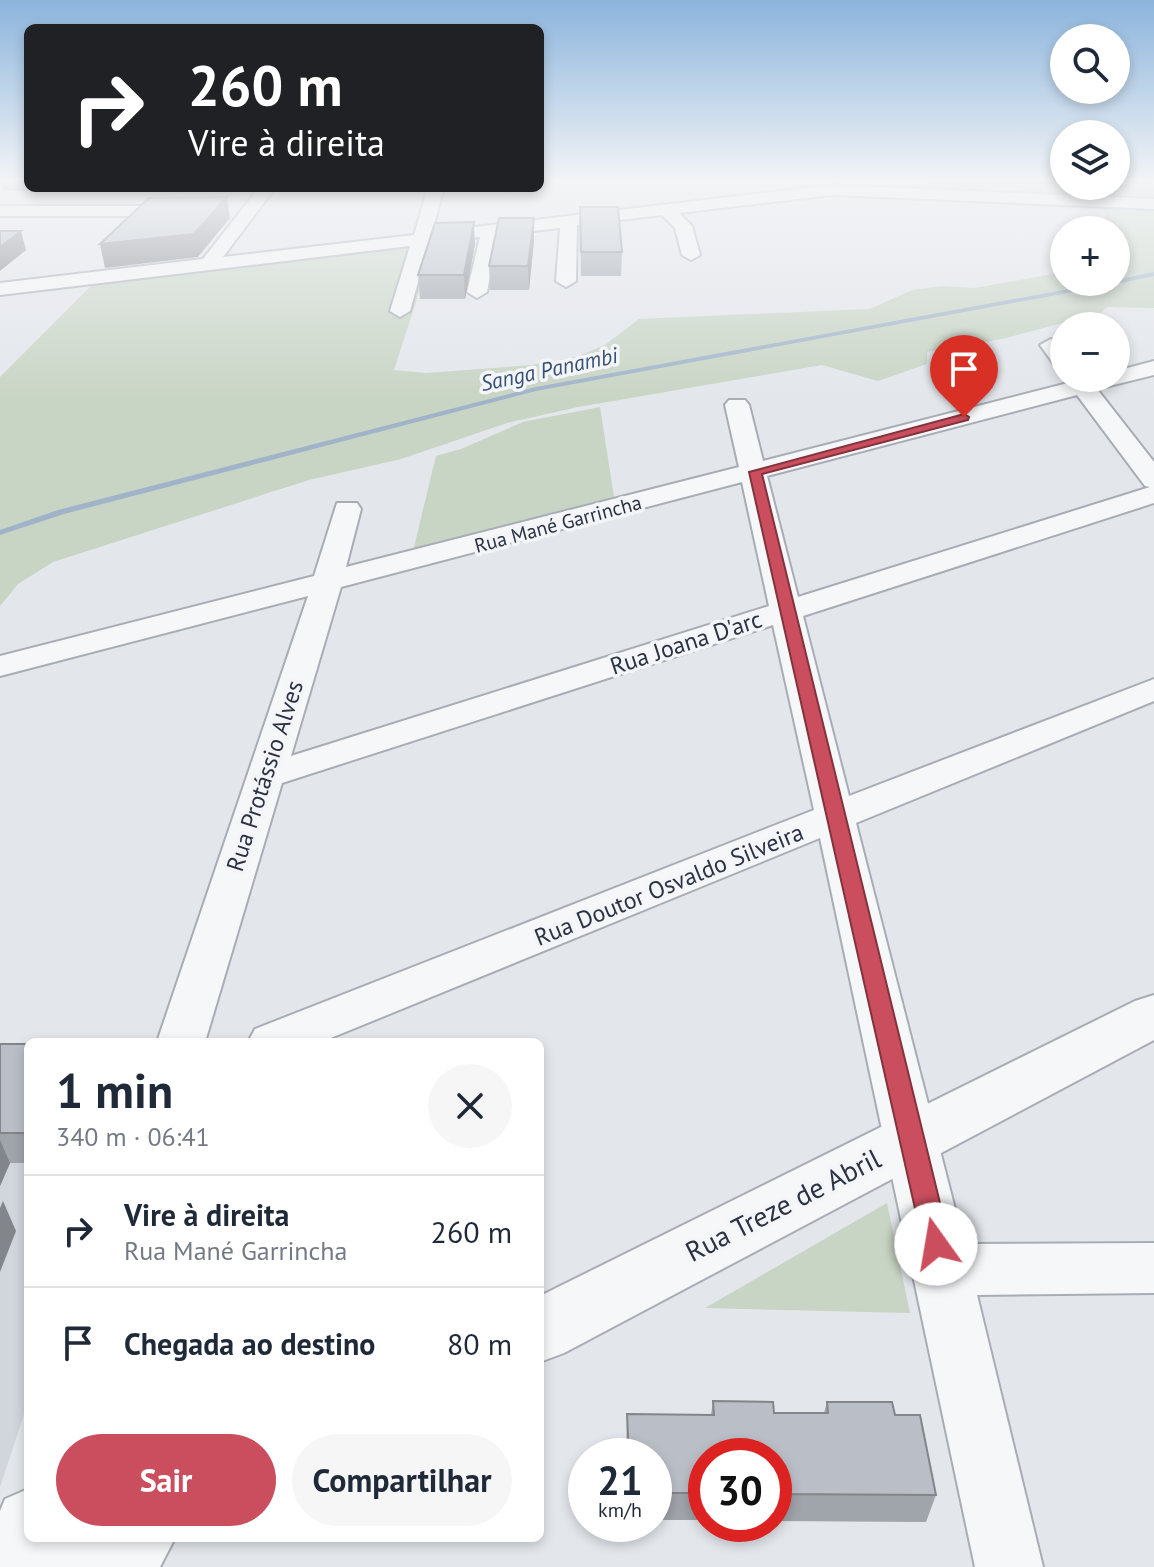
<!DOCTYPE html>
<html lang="pt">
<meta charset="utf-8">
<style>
:root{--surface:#fff;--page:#f6f6f7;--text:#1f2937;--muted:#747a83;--line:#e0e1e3;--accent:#ca4e5e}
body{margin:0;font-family:"PT Sans",sans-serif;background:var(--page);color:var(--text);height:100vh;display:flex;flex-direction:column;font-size:30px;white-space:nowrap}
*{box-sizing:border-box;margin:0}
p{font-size:26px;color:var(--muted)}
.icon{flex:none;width:44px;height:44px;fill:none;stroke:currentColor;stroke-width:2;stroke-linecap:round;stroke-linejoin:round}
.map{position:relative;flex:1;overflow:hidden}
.panel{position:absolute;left:24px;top:1038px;width:520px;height:504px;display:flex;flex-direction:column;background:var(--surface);border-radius:12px;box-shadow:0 4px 12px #0003}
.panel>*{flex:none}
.hud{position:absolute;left:24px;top:24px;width:520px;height:168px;border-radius:12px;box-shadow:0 4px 12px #0003;background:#202124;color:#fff;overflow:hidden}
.tools{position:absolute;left:1050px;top:24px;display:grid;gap:16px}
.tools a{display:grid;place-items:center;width:80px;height:80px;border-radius:50%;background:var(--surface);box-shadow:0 4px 12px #0003;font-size:40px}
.speed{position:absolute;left:568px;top:1438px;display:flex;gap:16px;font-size:40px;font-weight:700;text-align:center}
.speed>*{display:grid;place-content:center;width:104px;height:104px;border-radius:50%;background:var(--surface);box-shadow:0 4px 12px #0003;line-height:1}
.speed small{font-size:20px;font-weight:400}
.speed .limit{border:12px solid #d22;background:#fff;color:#111}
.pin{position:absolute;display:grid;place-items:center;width:68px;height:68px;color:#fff;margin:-82px -34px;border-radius:50% 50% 50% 0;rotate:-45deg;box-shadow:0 0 8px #0007}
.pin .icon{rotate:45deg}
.me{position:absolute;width:88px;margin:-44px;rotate:347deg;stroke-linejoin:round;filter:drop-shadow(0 0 6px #0008)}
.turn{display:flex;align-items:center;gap:28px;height:168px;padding:0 32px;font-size:36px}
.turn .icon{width:104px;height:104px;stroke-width:2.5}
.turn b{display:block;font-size:56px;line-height:68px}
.round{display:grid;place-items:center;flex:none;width:84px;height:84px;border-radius:42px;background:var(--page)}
.head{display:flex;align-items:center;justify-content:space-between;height:136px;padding:0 32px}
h1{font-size:48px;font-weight:700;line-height:60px}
.action{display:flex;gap:16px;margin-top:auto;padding:16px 32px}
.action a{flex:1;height:92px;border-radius:48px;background:var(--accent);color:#fff;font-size:32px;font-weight:700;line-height:92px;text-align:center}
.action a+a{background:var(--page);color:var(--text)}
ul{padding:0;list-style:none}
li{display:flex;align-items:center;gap:24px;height:112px;padding:0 32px;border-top:2px solid var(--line)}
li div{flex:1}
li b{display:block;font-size:30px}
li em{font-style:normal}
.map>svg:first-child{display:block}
</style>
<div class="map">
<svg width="1154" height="1567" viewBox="0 0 1154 1567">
<rect width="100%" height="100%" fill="#e3e6eb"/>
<path fill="#d1d5dc" d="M0,1073L28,1074V1402L0,1487Z"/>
<g fill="#c8d4c4">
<path d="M923,180H1064V186H1116V180H1154V200L931,190Z"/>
<path d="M1097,207L1154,209V308L1108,307L1100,313L1002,339L927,352V364L878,381L822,365L578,407L507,423L401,459L309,480L53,562L18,584L0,606V377L91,286L435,243L394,370L426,373L532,365L576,357L605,345L639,319L870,309L912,290L942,286L975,288L1064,272V282H1116V230H1099L1106,222L1105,213Z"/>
<path d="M600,407L614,497L413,551L436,456L461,449L523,422Z"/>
<path d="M887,1203L910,1313L705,1308Z"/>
</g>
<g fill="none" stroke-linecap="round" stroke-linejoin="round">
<path fill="#a0b3c9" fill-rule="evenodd" d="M1154,272V276L1116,284L536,391L64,514L0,535V530L58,510L536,387L1107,282H1116V280Z"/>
<defs>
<g id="minor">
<path d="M833,185L1154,199V209L833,195L679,213L692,226L700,255L691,260L682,255L675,228L662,215L577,225L576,281L566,287L556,281L560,228L498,235L487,292L477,298L467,292L480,237L429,243L410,311L400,317L390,311L410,246L0,295V283L203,259L259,188H275L223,257L414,235L428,188H444L432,232Z"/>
<path d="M0,206H155L163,211L155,216H0Z"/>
<path d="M1051,339L1064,347V369L1056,367L1040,345Z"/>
<path d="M1154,361V375L1097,389L1154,462V503L803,616L849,796L1154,679V701L856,823L964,1244L1154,1243V1293L977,1295L1043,1567H975L820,838L321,1042H248L255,1029L814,810L773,625L282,783L205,1042H157L308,596L0,676V656L314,576L337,503H357L361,509L346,567L739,467L725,405L729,400H745L749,405L763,461L1068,383L1065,378H1116V371ZM1077,395L1145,486L1150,487L798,597L767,476ZM742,482L769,606L291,756L341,587Z"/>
<path d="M28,1489V1538H56L48,1567H0V1511L5,1499Z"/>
</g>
<g id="tertiary">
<path d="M1154,995V1040L564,1353L540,1362V1296L1135,1001Z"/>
<path d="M56,1538H175L160,1567H42Z"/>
</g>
</defs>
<use href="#minor" stroke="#a8adb5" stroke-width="4"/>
<use href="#tertiary" stroke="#a8adb5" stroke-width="4"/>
<use href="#minor" fill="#f6f7f9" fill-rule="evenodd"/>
<use href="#tertiary" fill="#f6f7f9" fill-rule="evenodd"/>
</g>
<g fill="#a0a4ab">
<path d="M1,180H28V188H45L41,191H4Z"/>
<path d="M580,207L622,252L621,276H581Z"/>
<path d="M534,240L529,290H490L489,266Z"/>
<path d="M475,244L465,299H420L418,275Z"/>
<path d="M0,1044H28V1163H10L0,1186Z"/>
<path d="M713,1401L774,1413H824L827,1402L895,1415L936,1495L926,1522L774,1521V1456H706V1520H654V1456H626L627,1414L711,1415Z"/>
</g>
<g fill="#82868b">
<path d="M227,197L230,218L198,257L105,268L100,244Z"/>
<path d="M534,218V240L529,290L528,266Z"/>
<path d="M474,222L475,244L465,299L464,275Z"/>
<path d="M21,231L26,250L0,271V247Z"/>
<path d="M0,1140L10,1163L0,1186Z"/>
<path d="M3,1201L16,1231L0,1272V1208Z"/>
</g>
<g fill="#babfc7" stroke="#82868b" stroke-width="2">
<path d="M227,197L194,234L100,244L149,198Z"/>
<path d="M580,207H618L622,252H581Z"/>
<path d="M499,218H534L528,266H489Z"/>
<path d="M474,222L464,275H418L435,223Z"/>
<path d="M0,231H21L0,247Z"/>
<rect x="0" y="1044" width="28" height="89"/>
<path d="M713,1401L773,1402L774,1413H828L827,1402H892L895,1415H920L936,1495L774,1494V1456H706V1493H654V1456H629L627,1414L714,1415Z"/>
</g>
<linearGradient id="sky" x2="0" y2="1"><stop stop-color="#8bb4dc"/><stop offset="0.45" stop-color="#f2f4f6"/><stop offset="1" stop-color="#f2f4f6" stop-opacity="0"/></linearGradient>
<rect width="1154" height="400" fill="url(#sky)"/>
<path fill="#ca4e5e" stroke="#83333d" stroke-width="2" d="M964,414L969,417L968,420L762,474L950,1244L946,1252L936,1256L927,1252L923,1244L749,472Z"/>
<g text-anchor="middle" stroke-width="7" stroke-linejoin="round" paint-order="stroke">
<g font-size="20" fill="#2b3342" stroke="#f3f5f8">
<text transform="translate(558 524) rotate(-15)" y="7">Rua Mané Garrincha</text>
</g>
<g font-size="22" font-style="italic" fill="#375175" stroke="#f3f5f8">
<text transform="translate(549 369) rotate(-12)" y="8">Sanga Panambi</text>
</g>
<g font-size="24" fill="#2b3342" stroke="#f3f5f8">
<text transform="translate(686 643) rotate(-18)" y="8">Rua Joana D'arc</text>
<text transform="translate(265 776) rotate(-72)" y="8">Rua Protássio Alves</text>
<text transform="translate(669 885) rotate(-22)" y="8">Rua Doutor Osvaldo Silveira</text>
</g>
<g font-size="28" fill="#2b3342" stroke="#f3f5f8">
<text transform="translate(783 1205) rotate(-27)" y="10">Rua Treze de Abril</text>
</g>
</g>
</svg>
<div class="tools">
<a><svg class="icon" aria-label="search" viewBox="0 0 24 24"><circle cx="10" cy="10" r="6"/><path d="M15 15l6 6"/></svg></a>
<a><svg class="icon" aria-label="layers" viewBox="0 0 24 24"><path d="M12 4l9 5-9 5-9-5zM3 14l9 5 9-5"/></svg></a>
<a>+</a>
<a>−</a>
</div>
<div class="speed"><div>21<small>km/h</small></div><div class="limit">30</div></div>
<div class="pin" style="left:964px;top:417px;background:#d93025"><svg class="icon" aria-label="arrive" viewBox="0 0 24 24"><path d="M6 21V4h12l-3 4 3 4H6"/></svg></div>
<svg class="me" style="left:936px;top:1244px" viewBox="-20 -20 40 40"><circle r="19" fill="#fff"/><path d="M0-13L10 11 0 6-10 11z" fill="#ca4e5e"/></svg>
<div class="hud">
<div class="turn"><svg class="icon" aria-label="right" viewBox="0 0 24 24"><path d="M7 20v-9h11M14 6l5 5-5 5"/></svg><div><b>260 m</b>Vire à direita</div></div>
</div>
<section class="panel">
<div class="head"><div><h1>1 min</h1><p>340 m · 06:41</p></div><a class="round"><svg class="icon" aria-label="close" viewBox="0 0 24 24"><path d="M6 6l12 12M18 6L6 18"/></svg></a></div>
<ul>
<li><svg class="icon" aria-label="right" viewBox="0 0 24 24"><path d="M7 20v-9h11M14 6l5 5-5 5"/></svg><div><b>Vire à direita</b><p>Rua Mané Garrincha</p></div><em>260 m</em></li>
<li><svg class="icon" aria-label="arrive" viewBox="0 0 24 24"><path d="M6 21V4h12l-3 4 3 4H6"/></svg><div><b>Chegada ao destino</b></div><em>80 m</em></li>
</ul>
<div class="action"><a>Sair</a><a>Compartilhar</a></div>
</section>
</div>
